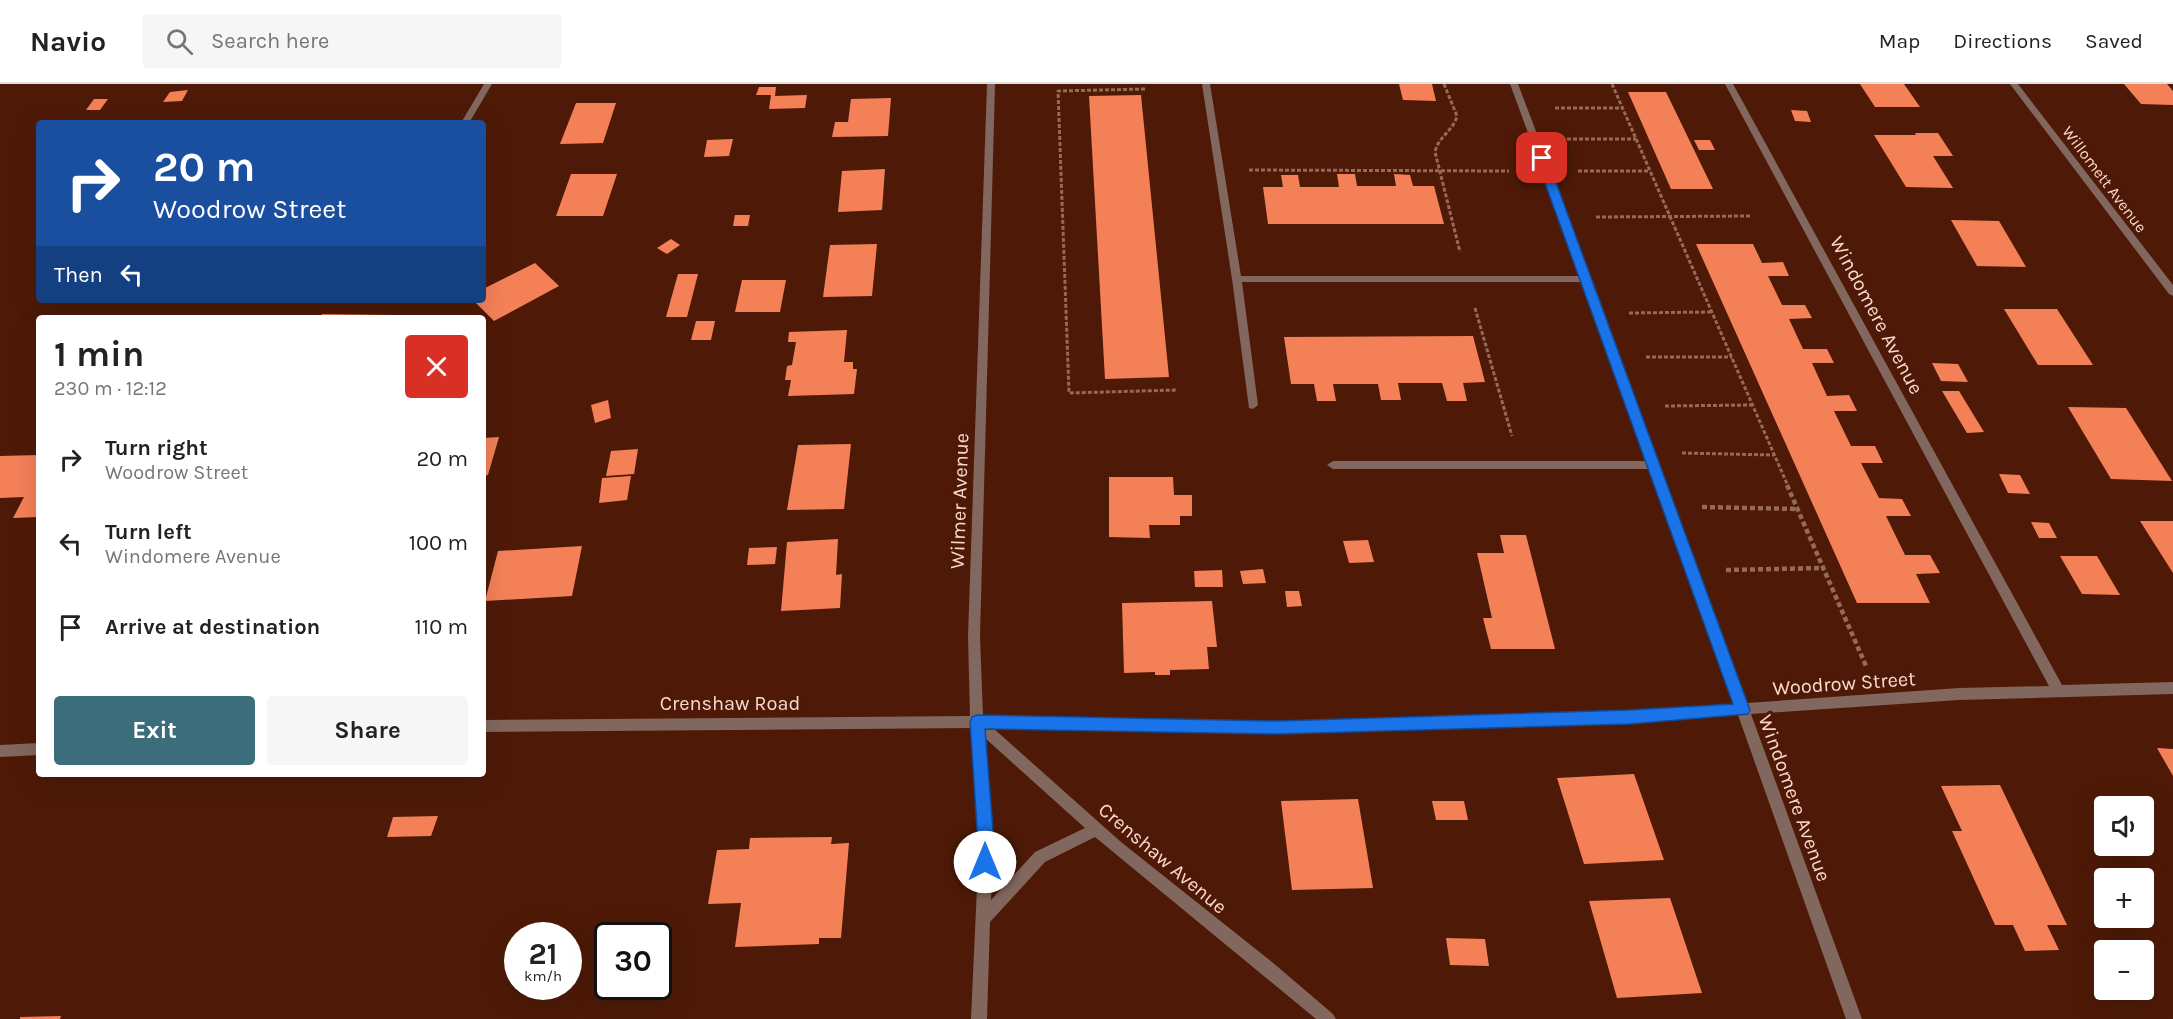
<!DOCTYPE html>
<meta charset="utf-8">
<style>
:root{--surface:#fff;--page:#f6f6f6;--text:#222;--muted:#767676;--line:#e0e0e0;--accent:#3c6d7b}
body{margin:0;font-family:Karla,sans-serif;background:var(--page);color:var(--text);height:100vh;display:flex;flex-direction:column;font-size:22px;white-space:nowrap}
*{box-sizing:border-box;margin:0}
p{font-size:20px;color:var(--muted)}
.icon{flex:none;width:33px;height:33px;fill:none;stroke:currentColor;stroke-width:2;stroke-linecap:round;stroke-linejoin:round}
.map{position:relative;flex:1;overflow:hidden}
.panel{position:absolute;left:36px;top:231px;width:450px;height:462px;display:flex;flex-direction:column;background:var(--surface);border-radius:6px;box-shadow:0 6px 24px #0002}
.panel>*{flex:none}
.hud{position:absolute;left:36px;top:36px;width:450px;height:183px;border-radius:6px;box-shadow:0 6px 24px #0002;background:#1a4fa0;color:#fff;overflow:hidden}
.controls{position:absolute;left:2094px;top:712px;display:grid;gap:12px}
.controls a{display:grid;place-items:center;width:60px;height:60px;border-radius:6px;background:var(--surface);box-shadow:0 6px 24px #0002;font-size:30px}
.speed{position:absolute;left:504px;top:838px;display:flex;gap:12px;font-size:30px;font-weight:700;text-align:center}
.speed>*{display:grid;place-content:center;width:78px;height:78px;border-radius:50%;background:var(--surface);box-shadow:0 6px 24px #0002;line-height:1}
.speed small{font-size:15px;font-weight:400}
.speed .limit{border:3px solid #111;border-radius:9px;background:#fff;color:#111}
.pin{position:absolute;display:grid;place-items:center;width:51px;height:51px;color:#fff;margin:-26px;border-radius:12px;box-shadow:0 3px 9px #0006}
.me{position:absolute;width:66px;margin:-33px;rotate:0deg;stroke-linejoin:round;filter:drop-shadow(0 0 4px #0008)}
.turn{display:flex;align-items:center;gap:21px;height:126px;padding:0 18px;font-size:27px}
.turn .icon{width:78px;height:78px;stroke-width:2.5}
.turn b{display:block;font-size:42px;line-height:51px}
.then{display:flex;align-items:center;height:57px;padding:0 18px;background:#0003;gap:12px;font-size:22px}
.round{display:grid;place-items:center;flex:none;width:63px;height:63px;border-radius:6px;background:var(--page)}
.head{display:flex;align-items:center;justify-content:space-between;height:102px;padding:0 18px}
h1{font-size:36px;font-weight:700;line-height:45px}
.cta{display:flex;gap:12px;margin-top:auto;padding:12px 18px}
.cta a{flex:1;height:69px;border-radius:6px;background:var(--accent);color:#fff;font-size:24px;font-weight:700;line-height:69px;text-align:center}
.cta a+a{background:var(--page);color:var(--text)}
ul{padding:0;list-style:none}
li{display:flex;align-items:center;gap:18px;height:84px;padding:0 18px}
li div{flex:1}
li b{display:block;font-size:22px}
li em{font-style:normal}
header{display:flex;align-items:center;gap:36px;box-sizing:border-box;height:84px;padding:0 30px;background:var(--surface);border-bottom:2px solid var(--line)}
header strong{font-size:28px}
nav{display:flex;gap:33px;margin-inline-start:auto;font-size:21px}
.search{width:420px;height:54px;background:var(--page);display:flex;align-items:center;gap:15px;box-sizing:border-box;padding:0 21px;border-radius:6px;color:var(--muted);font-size:22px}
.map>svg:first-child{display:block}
</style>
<header>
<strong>Navio</strong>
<div class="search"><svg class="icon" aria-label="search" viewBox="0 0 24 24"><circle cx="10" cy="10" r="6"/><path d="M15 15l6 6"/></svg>Search here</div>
<nav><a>Map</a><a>Directions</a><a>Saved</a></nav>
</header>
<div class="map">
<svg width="2173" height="935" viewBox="0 0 2173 935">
<rect width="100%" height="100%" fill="#4e1a07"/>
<g fill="#f48058">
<path d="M1399,0H1432L1436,17L1403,16Z"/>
<path d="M1860,0H1904L1920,23H1875Z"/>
<path d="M2124,0H2167L2173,7V21L2141,20Z"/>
<path d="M759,3H776L775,12L807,11L805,24L769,25L771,11H756Z"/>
<path d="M188,6L182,17L163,18L170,8Z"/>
<path d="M1628,8H1666L1713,105H1671Z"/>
<path d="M1141,11L1169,293L1105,295L1089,12Z"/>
<path d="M891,14L888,52L832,53L835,38H848L851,15Z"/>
<path d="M94,15H108L100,26H86Z"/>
<path d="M576,19H616L603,59L560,60Z"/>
<path d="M1791,26L1807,27L1811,38L1795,37Z"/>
<path d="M1915,49H1938L1953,72H1933L1953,104L1906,103L1874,51H1916Z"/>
<path d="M733,55L729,72L704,73L707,56Z"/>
<path d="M1694,56H1710L1715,66H1699Z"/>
<path d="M885,85L882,126L838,128L842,87Z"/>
<path d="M571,90H617L603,132H556Z"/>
<path d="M1337,90H1355L1357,102H1396L1394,90L1410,91L1413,102H1434L1444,140H1268L1263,103H1283L1281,91H1298L1300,103H1339Z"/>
<path d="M735,131H750L748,142H733Z"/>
<path d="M1951,136L1999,137L2026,183L1977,182Z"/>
<path d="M671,155L680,161L667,170L657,164Z"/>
<path d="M877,160L872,212L823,213L830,161Z"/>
<path d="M1696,160H1753L1762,179L1783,178L1789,192H1768L1782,221H1805L1812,234L1789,235L1803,265H1827L1834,279H1812L1827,312L1849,311L1857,327H1834L1851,362H1875L1883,379H1861L1879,414L1902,415L1911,432H1886L1905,471H1930L1940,489L1916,490L1930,519H1857Z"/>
<path d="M535,179L559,202L494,237L473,216H483V205Z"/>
<path d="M678,190H698L687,233H666Z"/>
<path d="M742,196H786L780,228H735Z"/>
<path d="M2004,225H2057L2093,281H2038Z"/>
<path d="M322,230L394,231L392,234H320Z"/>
<path d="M696,237H715L711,256H691Z"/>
<path d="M847,246L844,278H853V285H857L854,310L788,312L791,296H785L787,282L792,281L796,258H788L789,248Z"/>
<path d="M1473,252L1485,298L1463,299L1467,317H1447L1442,299H1398L1401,316H1381L1378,300H1333L1336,317H1317L1314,300H1291L1284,253Z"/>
<path d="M1932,279L1958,280L1968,298L1941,297Z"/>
<path d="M1942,307H1959L1984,348L1967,349Z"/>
<path d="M608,316L611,334L595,339L591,321Z"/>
<path d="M2068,323L2126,324L2172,397L2111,395Z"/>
<path d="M499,353L488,391L483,392V354Z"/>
<path d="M851,360L844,425L787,426L798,361Z"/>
<path d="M638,365L634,390L606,392L611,367Z"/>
<path d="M39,371V433L13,434L24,413L0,414V372Z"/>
<path d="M1999,390L2020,391L2030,410L2008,409Z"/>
<path d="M631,392L627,416L599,419L602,394Z"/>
<path d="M1109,393H1173L1174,411H1192V432H1180V441H1149L1150,454L1109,453Z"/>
<path d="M2140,437H2173V489Z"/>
<path d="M2031,438L2049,439L2057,454H2039Z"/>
<path d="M1500,451H1526L1555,565H1491L1483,534H1492L1477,469H1504Z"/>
<path d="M838,455L836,491L842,490L840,524L781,527L787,458Z"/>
<path d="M1368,456L1374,478L1349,479L1343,457Z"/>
<path d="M582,462L572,512L485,517L498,467Z"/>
<path d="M777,463L775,480L747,481L749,464Z"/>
<path d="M2060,472H2097L2120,511L2082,510Z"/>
<path d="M1263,485L1266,499L1243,500L1240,487Z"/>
<path d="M1222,486L1223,503H1195L1194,487Z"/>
<path d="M1285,507H1299L1302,522L1287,523Z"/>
<path d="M1212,517L1217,563H1207L1209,585L1170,586V591H1155V588L1124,589L1122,519Z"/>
<path d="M2157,664L2173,665V692Z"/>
<path d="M1634,690L1664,776L1584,780L1557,694Z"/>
<path d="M2000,701L2067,841H2047L2059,866L2025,867L2013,841H1995L1952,747H1962L1941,702Z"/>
<path d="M1358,715L1373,804L1292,806L1281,717Z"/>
<path d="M1432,717H1464L1468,736H1436Z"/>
<path d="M438,732L431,752L387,753L393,733Z"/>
<path d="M832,753L831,760L849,759L841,854H819V860L735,863L741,819L708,820L717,766L749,765L750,754Z"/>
<path d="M1670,814L1702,909L1617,914L1589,817Z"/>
<path d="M1446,854L1485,855L1489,882L1450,881Z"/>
<path d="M61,932L60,935H20V933Z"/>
</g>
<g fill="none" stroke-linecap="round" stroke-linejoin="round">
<g stroke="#966959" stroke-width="3" stroke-dasharray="4 2" stroke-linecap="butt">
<path d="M1444,0L1457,32C1453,47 1438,53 1435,68L1460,168"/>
<path d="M1612,0L1788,402"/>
<path d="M1145,5L1058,7L1069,309L1177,306"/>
<path d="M1555,24H1623"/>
<path d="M1567,55H1636"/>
<path d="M1249,86L1509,87"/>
<path d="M1578,87H1650"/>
<path d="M1596,133L1751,132"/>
<path d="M1475,224L1512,352"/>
<path d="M1629,229L1712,228"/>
<path d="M1646,273H1732"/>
<path d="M1665,322L1752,321"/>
<path d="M1682,369L1774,371"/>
</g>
<g stroke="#966959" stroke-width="4.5" stroke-dasharray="5 3" stroke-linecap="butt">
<path d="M1787,401L1866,582"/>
<path d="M1702,423L1798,425"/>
<path d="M1726,486L1824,484"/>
</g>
<g fill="#82675e" fill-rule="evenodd">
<path d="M1202,0H1210L1241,192H1587L1592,195L1587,198H1242L1258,321L1253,325L1249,324L1232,195Z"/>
<path d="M1333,377H1653L1659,381L1653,385H1333L1327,381Z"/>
</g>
<g fill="#82675e" fill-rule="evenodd">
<path d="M484,0H492L469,39H461Z"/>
<path d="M987,0H995L980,552L983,632L1279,638L1630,627L1734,620L1582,195L1510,0H1518L1592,195L1747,619L1959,604L2049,602L1725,0H1733L2062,601L2173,598V610L1959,616L1751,630L1862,935H1846L1738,631L1630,639L1279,650L993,644L1121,758L1272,878L1333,930L1336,935H1316L1095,753L1045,778L990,838L987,935H971L979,760L971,644L483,648V636L970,632L968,552ZM985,654L1085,744L1035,768L991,816L993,760Z"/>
<path d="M2010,0H2018L2173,201V212L2169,210Z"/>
<path d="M39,659V671L0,673V661Z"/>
</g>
</g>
<path fill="#1a73e8" stroke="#114b97" stroke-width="1.5" d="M1542,70L1547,74L1750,626L1748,630L1630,640L1278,650L985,645L994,759L991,784L985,786L979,784L977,778L978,759L970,638L972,633L977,631L1278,637L1630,626L1733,620L1536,74Z"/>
<g text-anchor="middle" stroke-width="6" stroke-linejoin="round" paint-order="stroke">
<g font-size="16" fill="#fad8cc" stroke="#4e1a07">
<text transform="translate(2105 95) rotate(53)" y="6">Willomett Avenue</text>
</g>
<g font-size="20" fill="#fad8cc" stroke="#4e1a07">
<text transform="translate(1877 231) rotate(62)" y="7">Windomere Avenue</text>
<text transform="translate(959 417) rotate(-88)" y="7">Wilmer Avenue</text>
<text transform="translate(1844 599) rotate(-4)" y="7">Woodrow Street</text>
<text x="730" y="626">Crenshaw Road</text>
<text transform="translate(1795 714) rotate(70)" y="7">Windomere Avenue</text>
<text transform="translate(1163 774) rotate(40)" y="7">Crenshaw Avenue</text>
</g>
</g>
</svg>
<div class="controls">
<a><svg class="icon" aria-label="sound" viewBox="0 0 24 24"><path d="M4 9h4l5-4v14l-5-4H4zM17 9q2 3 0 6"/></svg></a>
<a>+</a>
<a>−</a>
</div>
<div class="speed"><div>21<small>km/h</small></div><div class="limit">30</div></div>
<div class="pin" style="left:1542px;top:74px;background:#d93025"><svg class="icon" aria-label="arrive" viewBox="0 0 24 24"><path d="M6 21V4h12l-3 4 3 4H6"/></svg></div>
<svg class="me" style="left:985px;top:778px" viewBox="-20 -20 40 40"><circle r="19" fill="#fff"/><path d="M0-13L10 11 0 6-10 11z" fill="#1a73e8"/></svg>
<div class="hud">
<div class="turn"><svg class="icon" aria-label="right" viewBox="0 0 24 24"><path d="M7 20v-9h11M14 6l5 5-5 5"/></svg><div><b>20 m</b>Woodrow Street</div></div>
<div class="then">Then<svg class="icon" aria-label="left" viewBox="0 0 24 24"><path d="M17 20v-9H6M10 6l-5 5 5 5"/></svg></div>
</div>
<section class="panel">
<div class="head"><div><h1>1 min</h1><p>230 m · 12:12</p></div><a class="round" style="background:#d93025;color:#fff"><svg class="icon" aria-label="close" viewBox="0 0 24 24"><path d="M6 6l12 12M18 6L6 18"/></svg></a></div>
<ul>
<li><svg class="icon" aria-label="right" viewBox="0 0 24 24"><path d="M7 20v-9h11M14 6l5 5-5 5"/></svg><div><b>Turn right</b><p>Woodrow Street</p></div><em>20 m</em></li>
<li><svg class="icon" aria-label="left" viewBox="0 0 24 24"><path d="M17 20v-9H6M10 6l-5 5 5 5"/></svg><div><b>Turn left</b><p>Windomere Avenue</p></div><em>100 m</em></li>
<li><svg class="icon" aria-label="arrive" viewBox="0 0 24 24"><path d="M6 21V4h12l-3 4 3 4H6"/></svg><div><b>Arrive at destination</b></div><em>110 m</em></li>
</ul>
<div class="cta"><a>Exit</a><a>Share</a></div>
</section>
</div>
